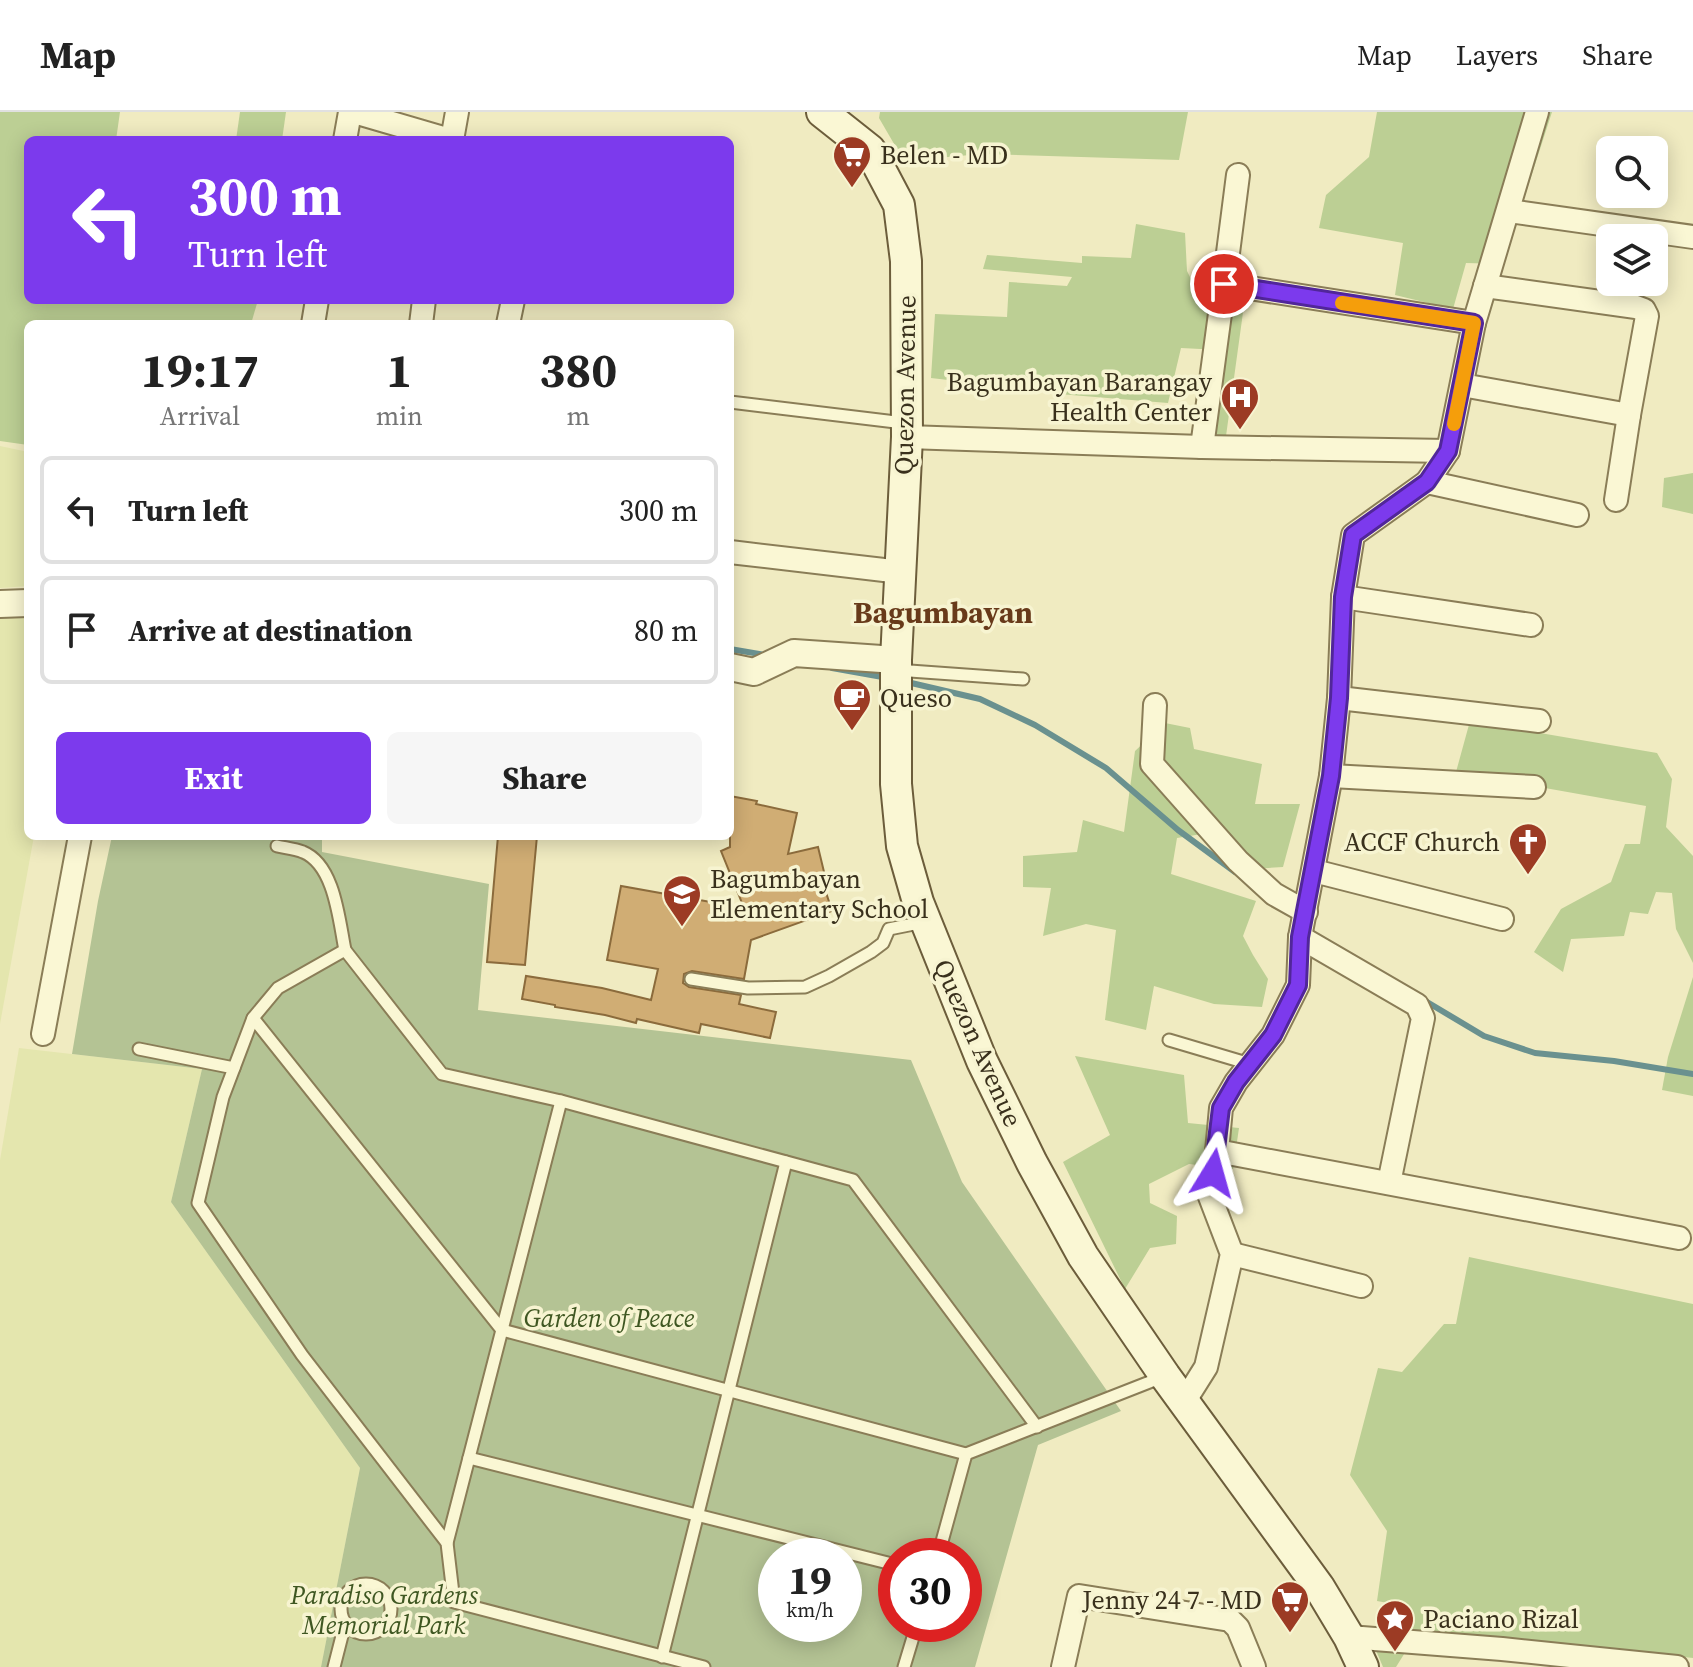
<!DOCTYPE html>
<style>
:root{--surface:#fff;--page:#f6f6f6;--text:#222;--muted:#767676;--line:#e0e0e0;--accent:#7c3aed}
body{margin:0;font-family:"Source Serif 4",serif;background:var(--page);color:var(--text);height:100vh;display:flex;flex-direction:column;font-size:30px;white-space:nowrap}
*{box-sizing:border-box;margin:0}
p{font-size:26px;color:var(--muted)}
.icon{flex:none;width:44px;height:44px;fill:none;stroke:currentColor;stroke-width:2;stroke-linecap:round;stroke-linejoin:round}
.map{position:relative;flex:1;overflow:hidden}
.drawer{position:absolute;left:24px;top:208px;width:710px;height:520px;display:flex;flex-direction:column;background:var(--surface);border-radius:12px;box-shadow:0 4px 20px #0003}
.drawer>*{flex:none}
.hud{position:absolute;left:24px;top:24px;width:710px;height:168px;border-radius:12px;box-shadow:0 4px 20px #0003;background:#7c3aed;color:#fff;overflow:hidden}
.tools{position:absolute;left:1596px;top:24px;display:grid;gap:16px}
.tools a{display:grid;place-items:center;width:72px;height:72px;border-radius:12px;background:var(--surface);box-shadow:0 4px 20px #0003;font-size:40px}
.speed{position:absolute;left:758px;top:1426px;display:flex;gap:16px;font-size:40px;font-weight:700;text-align:center}
.speed>*{display:grid;place-content:center;width:104px;height:104px;border-radius:50%;background:var(--surface);box-shadow:0 4px 20px #0003;line-height:1}
.speed small{font-size:20px;font-weight:400}
.speed .limit{border:12px solid #d22;background:#fff;color:#111}
.pin{position:absolute;display:grid;place-items:center;width:68px;height:68px;color:#fff;margin:-34px;border:4px solid #fff;border-radius:50%;box-shadow:0 2px 8px #0007}
.me{position:absolute;width:88px;margin:-44px;rotate:8deg;stroke-linejoin:round;filter:drop-shadow(0 0 6px #0008)}
.turn{display:flex;align-items:center;gap:28px;height:168px;padding:0 32px;font-size:36px}
.turn .icon{width:104px;height:104px;stroke-width:2.5}
.turn b{display:block;font-size:56px;line-height:68px}
.eta{display:flex;justify-content:space-evenly;align-items:center;height:136px;text-align:center}
.eta b{font-size:48px;font-weight:700;line-height:56px}
.button{display:flex;gap:16px;margin-top:auto;padding:16px 32px}
.button a{flex:1;height:92px;border-radius:12px;background:var(--accent);color:#fff;font-size:32px;font-weight:700;line-height:92px;text-align:center}
.button a+a{background:var(--page);color:var(--text)}
ul{padding:0;list-style:none}
li{display:flex;align-items:center;gap:24px;height:108px;margin:0 16px 12px;padding:0 16px;border:4px solid var(--line);border-radius:12px}
li div{flex:1}
li b{display:block;font-size:30px}
li em{font-style:normal}
header{display:flex;align-items:center;gap:48px;box-sizing:border-box;height:112px;padding:0 40px;background:var(--surface);border-bottom:2px solid var(--line)}
header strong{font-size:38px}
nav{display:flex;gap:44px;margin-inline-start:auto;font-size:28px}
.map>svg:first-child{display:block}
</style>
<header>
<strong>Map</strong>
<nav><a>Map</a><a>Layers</a><a>Share</a></nav>
</header>
<div class="map">
<svg width="1693" height="1555" viewBox="0 0 1693 1555">
<rect width="100%" height="100%" fill="#f0ebc1"/>
<g fill="#e4e6ae">
<path d="M0,334L28,340V474L0,476Z"/>
<path d="M28,502V724H34L0,912V503Z"/>
<path d="M19,936L202,957L171,1090L360,1356L321,1555H0V1048Z"/>
</g>
<g fill="#bccf94">
<path d="M0,0H120L116,28H28V188H258L251,212H28V333L0,329Z"/>
<path d="M240,0H286L282,28H236Z"/>
<path d="M880,0H1188L1179,48L981,42L904,49L879,6Z"/>
<path d="M1377,0H1552L1503,152L1466,151L1453,197L1395,183L1403,131L1319,116L1326,83L1369,45Z"/>
<path d="M1136,112L1185,121L1187,159L1197,179L1245,186L1226,324L1208,327L1220,238L1181,236L1168,291L1047,281L1033,278L931,266L935,202L1007,205L1009,170L1067,174L1072,165L983,157L987,143L1082,151V144L1131,146Z"/>
<path d="M1693,361V402L1662,395L1664,366Z"/>
<path d="M1470,609L1657,641L1672,667L1666,715L1693,744V851L1676,817L1672,781L1656,780L1648,802L1630,800L1624,824L1571,827L1563,860L1534,840L1561,797L1611,770L1625,732H1640L1646,694L1456,660Z"/>
<path d="M1165,611L1190,616L1194,637L1262,652L1255,692H1300L1283,755L1252,757L1202,722L1177,726L1171,762L1256,789L1243,824L1253,843L1268,867L1262,895L1214,892L1154,874L1146,918L1105,908L1116,818L1086,812L1043,824L1051,776L1023,775V744L1077,740L1083,708L1124,720L1135,639Z"/>
<path d="M1693,865V984L1662,978L1668,945Z"/>
<path d="M1075,944L1184,963L1188,1011L1239,1016L1233,1057L1189,1052L1149,1072L1150,1091L1177,1104L1176,1132L1150,1136L1125,1177L1063,1050L1110,1023Z"/>
<path d="M1469,1145L1693,1192V1546L1524,1527L1519,1531L1404,1521L1410,1495L1377,1489L1387,1419L1350,1363L1378,1256L1402,1260L1444,1212H1456Z"/>
<path d="M1375,1536L1406,1539L1396,1555H1383Z"/>
</g>
<path fill="#b4c394" fill-rule="evenodd" d="M112,724H322V740L489,772L478,898L911,948L962,1070L1121,1299L1038,1333L975,1555H321L360,1356L171,1090L202,957L72,942L98,789ZM776,1444H844V1512H776ZM896,1444H964V1512H896Z"/>
<g fill="none" stroke-linecap="round" stroke-linejoin="round">
<g stroke="#6a918f" stroke-width="6">
<path d="M730,537L766,543"/>
<path d="M832,556L888,566"/>
<path d="M907,570L980,587L1035,613L1106,656L1178,718L1235,760"/>
<path d="M1422,887L1484,924L1535,941L1614,949L1693,962"/>
</g>
</g>
<g fill="#d0ad74" stroke="#8b6b3c" stroke-width="2">
<path d="M730,684L757,689L756,692L797,701L788,742L818,735L825,764L821,765L832,799L751,828L744,867L692,859L684,862L683,871L689,875L741,883L739,892L776,900L770,926L701,912L699,921L637,907L636,911L605,903L555,895V893L522,887L526,864L602,876L651,888L658,857L607,848L621,774L744,796L721,739L730,735Z"/>
<path d="M498,724H537L525,853L487,850Z"/>
</g>
<g fill="none" stroke-linecap="round" stroke-linejoin="round">
<defs>
<g id="service">
<path d="M730,290L904,311"/>
<path d="M896,558L1023,567"/>
<path d="M277,734C286,736 295,737 303,740C335,753 339,809 345,838"/>
<path d="M691,867L748,876L805,875L829,864L871,840L883,831L889,817L924,810"/>
<path d="M253,906L502,1218L966,1342"/>
<path d="M1169,928L1250,952"/>
<path d="M139,937L234,956"/>
<path d="M469,1346L896,1453"/>
<path d="M447,1431L561,989"/>
<path d="M938,1444L966,1342L1165,1264"/>
<circle cx="366" cy="1497" r="25"/>
<path d="M662,1545L786,1050"/>
<path d="M334,1555L345,1512"/>
<path d="M704,1555L454,1490L447,1431L302,1243L198,1091L223,985L253,906L278,876L345,838L442,962L561,989L853,1068L1037,1315"/>
<path d="M904,1555L917,1512"/>
</g>
<g id="minor">
<path d="M354,0L450,28"/>
<path d="M345,28L350,0"/>
<path d="M452,28L457,0"/>
<path d="M1509,99L1693,125"/>
<path d="M1224,172L1238,63"/>
<path d="M313,212L317,188"/>
<path d="M421,212L424,188"/>
<path d="M508,212L513,188"/>
<path d="M1462,273L1629,303L1647,204L1644,198L1636,195L1485,174"/>
<path d="M907,325L1202,335L1448,339"/>
<path d="M1202,335L1224,172L1474,211"/>
<path d="M1427,370L1577,403"/>
<path d="M1616,388L1629,303"/>
<path d="M730,440L901,460"/>
<path d="M1343,485L1531,513"/>
<path d="M1339,586L1539,609"/>
<path d="M1155,593L1152,652L1238,749L1274,782L1306,800"/>
<path d="M1331,664L1534,675"/>
<path d="M1314,759L1502,807"/>
<path d="M1300,825L1417,893L1423,906L1389,1071"/>
<path d="M43,922L80,724"/>
<path d="M1217,1039L1679,1126"/>
<path d="M1232,1142L1361,1174"/>
<path d="M1184,1290L1206,1255L1232,1142L1209,1082L1217,1039L1221,996L1236,970L1273,923L1298,873L1300,825L1331,664L1339,586L1343,485L1353,423L1427,370L1448,339L1474,211L1537,0"/>
<path d="M1349,1525L1502,1537L1677,1555"/>
<path d="M1063,1555L1079,1484L1230,1508L1238,1516L1254,1555"/>
</g>
<g id="tertiary">
<path d="M0,492L28,491"/>
<path d="M730,555L754,560L794,541L896,548"/>
</g>
<path id="secondary" d="M822,0L870,38L899,93L906,149L907,325L896,548V672L902,734L918,790L982,949L1032,1051L1083,1144L1165,1264L1319,1475L1349,1525L1363,1555"/>
</defs>
<use href="#service" stroke="#8a7d57" stroke-width="15"/>
<use href="#minor" stroke="#8a7d57" stroke-width="26"/>
<use href="#tertiary" stroke="#8a7d57" stroke-width="30"/>
<use href="#secondary" stroke="#6c5d3b" stroke-width="34"/>
<use href="#service" stroke="#faf7d4" stroke-width="11"/>
<use href="#minor" stroke="#faf7d4" stroke-width="22"/>
<use href="#tertiary" stroke="#faf7d4" stroke-width="26"/>
<use href="#secondary" stroke="#faf7d4" stroke-width="30"/>
</g>
<g fill="none" stroke-linecap="round" stroke-linejoin="round">
<defs>
<path id="route" d="M1213,1061L1221,996L1236,970L1273,923L1298,873L1300,825L1331,664L1339,586L1343,485L1353,423L1427,370L1448,339L1474,211L1224,172"/>
</defs>
<use href="#route" stroke="#51269a" stroke-width="20"/>
<use href="#route" stroke="#7c3aed" stroke-width="14"/>
<path stroke="#f59e0b" stroke-width="14" d="M1342,191L1474,211L1454,312"/>
</g>
<defs>
<symbol id="supermarket-pin" viewBox="-11 -11 22 30"><path d="M0 17L-7.5 6A9.5 9.5 0 1 1 7.5 6Z" fill="#9c3b24" stroke="#f7f4d1"/><path d="M-6-5.5h2.5l.6 2H6L4.5 2H-2.5L-4.4-4H-6ZM-1.5 3.2a1.3 1.3 0 1 0 .1 0ZM3 3.2a1.3 1.3 0 1 0 .1 0Z" fill="#fff"/></symbol>
<symbol id="hospital-pin" viewBox="-11 -11 22 30"><path d="M0 17L-7.5 6A9.5 9.5 0 1 1 7.5 6Z" fill="#9c3b24" stroke="#f7f4d1"/><path d="M-5-5h3v3.5h4V-5h3V5h-3V1.5h-4V5h-3Z" fill="#fff"/></symbol>
<symbol id="cafe-pin" viewBox="-11 -11 22 30"><path d="M0 17L-7.5 6A9.5 9.5 0 1 1 7.5 6Z" fill="#9c3b24" stroke="#f7f4d1"/><path d="M-5.5-4.5H6V0H3Q3 3.5 0 3.5H-2.5Q-5.5 3.5-5.5 0ZM3-3.2v2h1.7v-2ZM-6 4.5H4V6H-6Z" fill="#fff"/></symbol>
<symbol id="church-pin" viewBox="-11 -11 22 30"><path d="M0 17L-7.5 6A9.5 9.5 0 1 1 7.5 6Z" fill="#9c3b24" stroke="#f7f4d1"/><path d="M-1.2-6h2.4v3.5h3.3v2.4h-3.3V6h-2.4V-.1h-3.3v-2.4h3.3Z" fill="#fff"/></symbol>
<symbol id="school-pin" viewBox="-11 -11 22 30"><path d="M0 17L-7.5 6A9.5 9.5 0 1 1 7.5 6Z" fill="#9c3b24" stroke="#f7f4d1"/><path d="M0-5L7-2L0 1L-7-2ZM-4 1L0 2.5L4 1V4Q0 6-4 4Z" fill="#fff"/></symbol>
<symbol id="sight-pin" viewBox="-11 -11 22 30"><path d="M0 17L-7.5 6A9.5 9.5 0 1 1 7.5 6Z" fill="#9c3b24" stroke="#f7f4d1"/><path d="M0-6L1.8-2.2L6-1.7L2.9 1.2L3.7 5.4L0 3.3L-3.7 5.4L-2.9 1.2L-6-1.7L-1.8-2.2Z" fill="#fff"/></symbol>
</defs>
<g fill-rule="evenodd">
<use href="#supermarket-pin" x="830" y="21" width="44" height="60"/>
<use href="#hospital-pin" x="1218" y="263" width="44" height="60"/>
<use href="#cafe-pin" x="830" y="564" width="44" height="60"/>
<use href="#church-pin" x="1506" y="708" width="44" height="60"/>
<use href="#school-pin" x="660" y="760" width="44" height="60"/>
<use href="#supermarket-pin" x="1268" y="1466" width="44" height="60"/>
<use href="#sight-pin" x="1373" y="1485" width="44" height="60"/>
</g>
<g text-anchor="middle" stroke-width="7" stroke-linejoin="round" paint-order="stroke">
<g font-size="26" fill="#39301c" stroke="#f7f4d1" text-anchor="start">
<text x="880" y="52">Belen - MD</text>
<text x="1212" y="279" text-anchor="end">Bagumbayan Barangay<tspan x="1212" dy="30">Health Center</tspan></text>
<text x="880" y="595">Queso</text>
<text x="1500" y="739" text-anchor="end">ACCF Church</text>
<text x="710" y="776">Bagumbayan<tspan x="710" dy="30">Elementary School</tspan></text>
<text x="1262" y="1497" text-anchor="end">Jenny 24 7 - MD</text>
<text x="1423" y="1516">Paciano Rizal</text>
</g>
<g font-size="26" fill="#39301c" stroke="#f7f4d1">
<text transform="translate(905 273) rotate(-89)" y="9">Quezon Avenue</text>
<text transform="translate(978 931) rotate(66)" y="9">Quezon Avenue</text>
</g>
<g font-size="26" font-style="italic" fill="#3f5722" stroke="#f7f4d1">
<text x="609" y="1215">Garden of Peace</text>
<text x="384" y="1492">Paradiso Gardens<tspan x="384" dy="30">Memorial Park</tspan></text>
</g>
<g font-size="30" font-weight="bold" fill="#683a1a" stroke="#f7f4d1">
<text x="943" y="511">Bagumbayan</text>
</g>
</g>
</svg>
<div class="tools">
<a><svg class="icon" aria-label="search" viewBox="0 0 24 24"><circle cx="10" cy="10" r="6"/><path d="M15 15l6 6"/></svg></a>
<a><svg class="icon" aria-label="layers" viewBox="0 0 24 24"><path d="M12 4l9 5-9 5-9-5zM3 14l9 5 9-5"/></svg></a>
</div>
<div class="speed"><div>19<small>km/h</small></div><div class="limit">30</div></div>
<div class="pin" style="left:1224px;top:172px;background:#d93025"><svg class="icon" aria-label="arrive" viewBox="0 0 24 24"><path d="M6 21V4h12l-3 4 3 4H6"/></svg></div>
<svg class="me" style="left:1213px;top:1061px" viewBox="-20 -20 40 40"><path d="M0-17L14 15 0 8-14 15z" fill="#7c3aed" stroke="#fff" stroke-width="4"/></svg>
<div class="hud">
<div class="turn"><svg class="icon" aria-label="left" viewBox="0 0 24 24"><path d="M17 20v-9H6M10 6l-5 5 5 5"/></svg><div><b>300 m</b>Turn left</div></div>
</div>
<section class="drawer">
<div class="eta">
<div><b>19:17</b><p>Arrival</p></div>
<div><b>1</b><p>min</p></div>
<div><b>380</b><p>m</p></div>
</div>
<ul>
<li><svg class="icon" aria-label="left" viewBox="0 0 24 24"><path d="M17 20v-9H6M10 6l-5 5 5 5"/></svg><div><b>Turn left</b></div><em>300 m</em></li>
<li><svg class="icon" aria-label="arrive" viewBox="0 0 24 24"><path d="M6 21V4h12l-3 4 3 4H6"/></svg><div><b>Arrive at destination</b></div><em>80 m</em></li>
</ul>
<div class="button"><a>Exit</a><a>Share</a></div>
</section>
</div>
